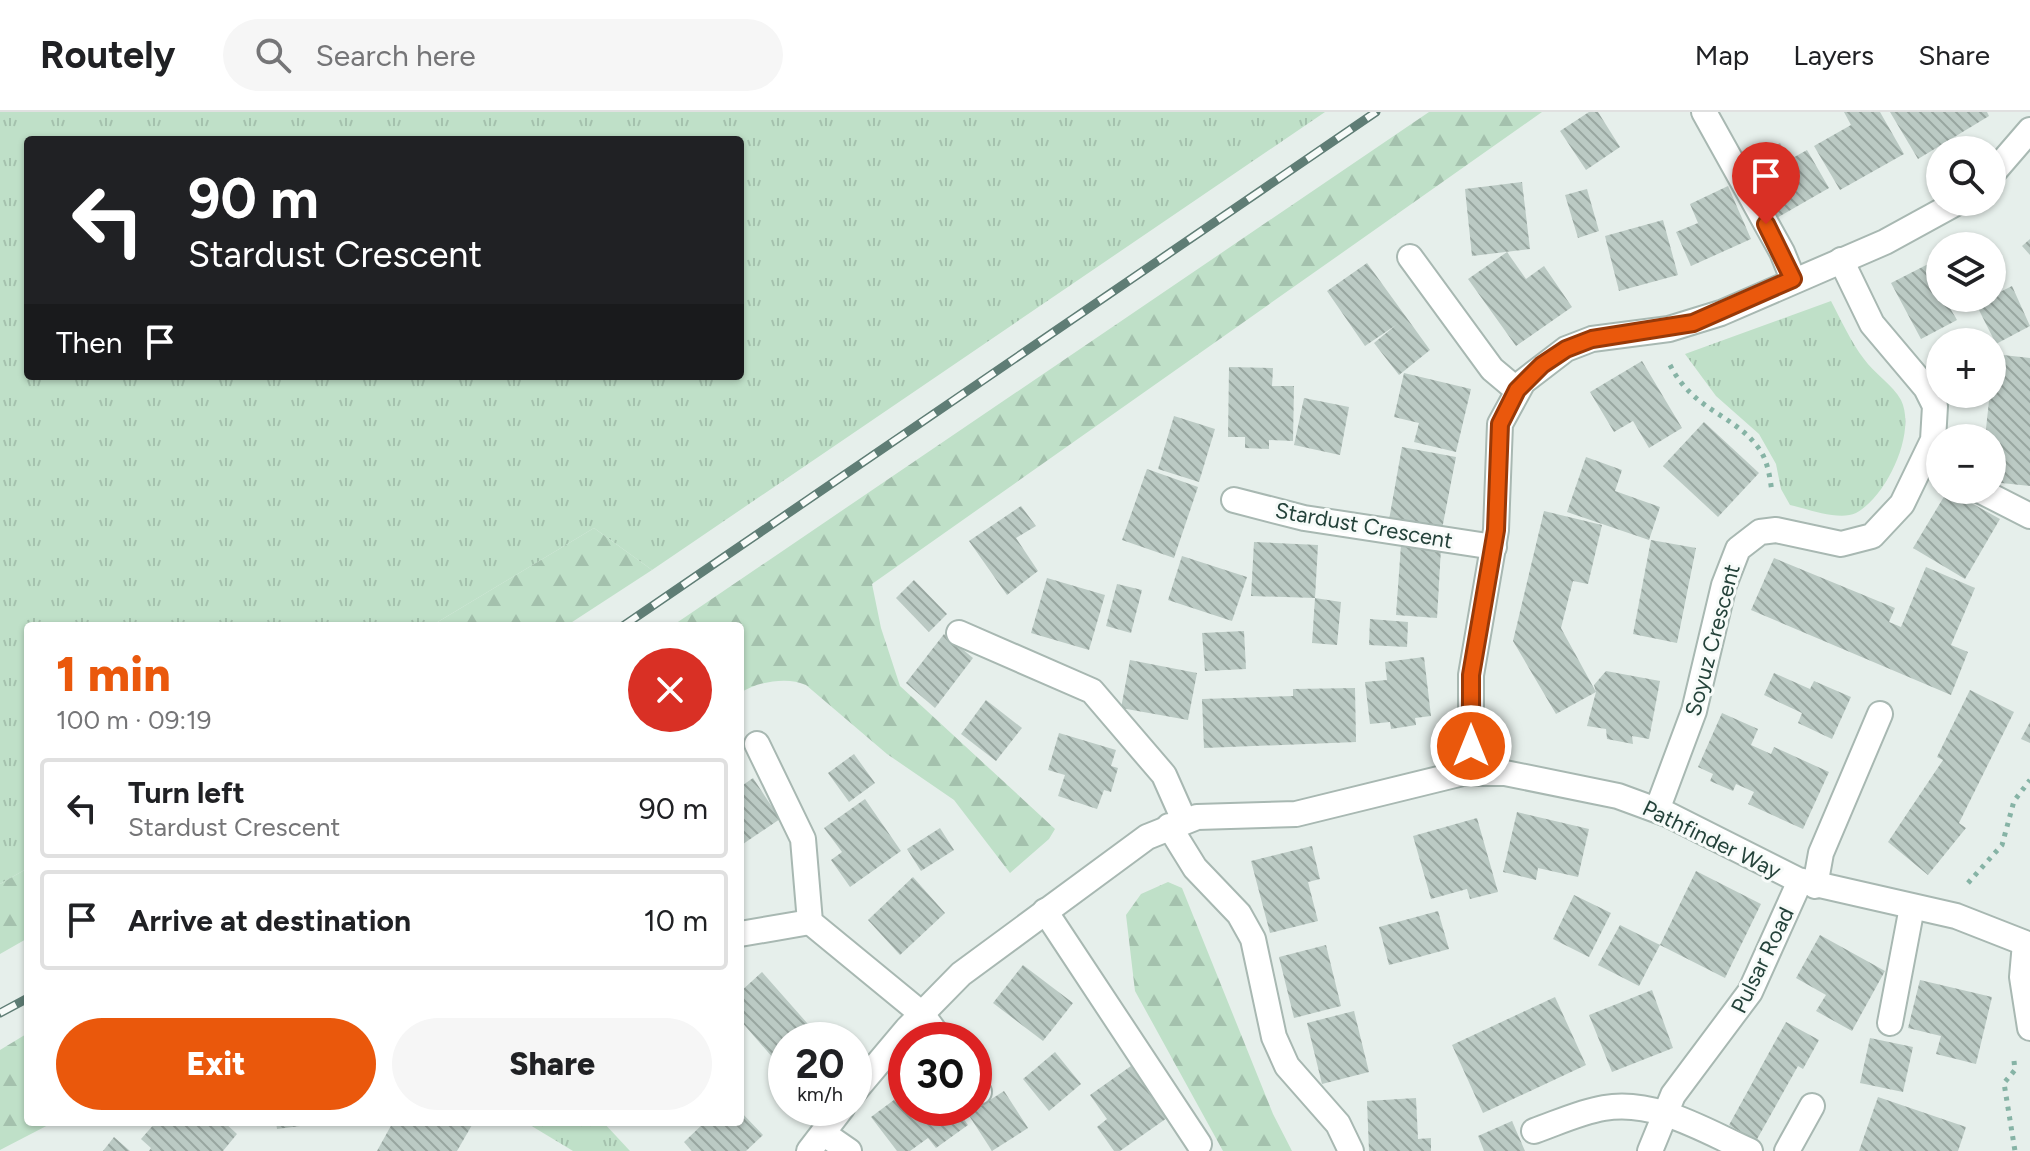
<!DOCTYPE html>
<meta charset="utf-8">
<style>
:root{--surface:#fff;--page:#f6f6f6;--text:#202124;--muted:#757577;--line:#e0e0e0;--accent:#ea580c}
body{margin:0;font-family:Figtree,sans-serif;background:var(--page);color:var(--text);height:100vh;display:flex;flex-direction:column;font-size:30px;white-space:nowrap}
*{box-sizing:border-box;margin:0}
p{font-size:26px;color:var(--muted)}
.icon{flex:none;width:44px;height:44px;fill:none;stroke:currentColor;stroke-width:2;stroke-linecap:round;stroke-linejoin:round}
.map{position:relative;flex:1;overflow:hidden}
.panel{position:absolute;left:24px;top:510px;width:720px;height:504px;display:flex;flex-direction:column;background:var(--surface);border-radius:8px;box-shadow:0 2px 6px #0004}
.panel>*{flex:none}
.top-card{position:absolute;left:24px;top:24px;width:720px;height:244px;border-radius:8px;box-shadow:0 2px 6px #0004;background:#202124;color:#fff;overflow:hidden}
.tools{position:absolute;left:1926px;top:24px;display:grid;gap:16px}
.tools a{display:grid;place-items:center;width:80px;height:80px;border-radius:50%;background:var(--surface);box-shadow:0 2px 6px #0004;font-size:40px}
.speed{position:absolute;left:768px;top:910px;display:flex;gap:16px;font-size:40px;font-weight:700;text-align:center}
.speed>*{display:grid;place-content:center;width:104px;height:104px;border-radius:50%;background:var(--surface);box-shadow:0 2px 6px #0004;line-height:1}
.speed small{font-size:20px;font-weight:400}
.speed .limit{border:12px solid #d22;background:#fff;color:#111}
.pin{position:absolute;display:grid;place-items:center;width:68px;height:68px;color:#fff;margin:-82px -34px;border-radius:50% 50% 50% 0;rotate:-45deg;box-shadow:0 0 8px #0007}
.pin .icon{rotate:45deg}
.me{position:absolute;width:88px;margin:-44px;rotate:0deg;stroke-linejoin:round;filter:drop-shadow(0 0 6px #0008)}
.turn{display:flex;align-items:center;gap:28px;height:168px;padding:0 32px;font-size:36px}
.turn .icon{width:104px;height:104px;stroke-width:2.5}
.turn b{display:block;font-size:56px;line-height:68px}
.then{display:flex;align-items:center;height:76px;padding:0 32px;background:#0003;gap:16px;font-size:30px}
.round{display:grid;place-items:center;flex:none;width:84px;height:84px;border-radius:42px;background:var(--page)}
.head{display:flex;align-items:center;justify-content:space-between;height:136px;padding:0 32px}
h1{font-size:48px;font-weight:800;line-height:60px;color:var(--accent)}
.action{display:flex;gap:16px;margin-top:auto;padding:16px 32px}
.action a{flex:1;height:92px;border-radius:48px;background:var(--accent);color:#fff;font-size:32px;font-weight:800;line-height:92px;text-align:center}
.action a+a{background:var(--page);color:var(--text)}
ul{padding:0;list-style:none}
li{display:flex;align-items:center;gap:24px;height:100px;margin:0 16px 12px;padding:0 16px;border:4px solid var(--line);border-radius:8px}
li div{flex:1}
li b{display:block;font-size:30px}
li em{font-style:normal}
header{display:flex;align-items:center;gap:48px;box-sizing:border-box;height:112px;padding:0 40px;background:var(--surface);border-bottom:2px solid var(--line)}
header strong{font-size:38px}
nav{display:flex;gap:44px;margin-inline-start:auto;font-size:28px}
.search{width:560px;height:72px;background:var(--page);display:flex;align-items:center;gap:20px;box-sizing:border-box;padding:0 28px;border-radius:44px;color:var(--muted);font-size:30px}
.map>svg:first-child{display:block}
</style>
<header>
<strong>Routely</strong>
<div class="search"><svg class="icon" aria-label="search" viewBox="0 0 24 24"><circle cx="10" cy="10" r="6"/><path d="M15 15l6 6"/></svg>Search here</div>
<nav><a>Map</a><a>Layers</a><a>Share</a></nav>
</header>
<div class="map">
<svg width="2030" height="1039" viewBox="0 0 2030 1039">
<defs>
<pattern id="grass-tufts" width="24" height="20" patternUnits="userSpaceOnUse" patternTransform="scale(2)"><rect width="24" height="20" fill="#bfe0c8"/><path d="M3 7l-1-3M5 7V3M7 7l1-3M15 17l-1-3M17 17v-4M19 17l1-3" fill="none" stroke="#a4c1ad"/></pattern>
<pattern id="forest-firs" width="22" height="20" patternUnits="userSpaceOnUse" patternTransform="scale(2)"><rect width="22" height="20" fill="#bfe0c8"/><path d="M5 1l3.5 6h-7zM16 11l3.5 6h-7z" fill="#a4c1ad"/></pattern>
<pattern id="building-back-hatch" width="6" height="6" patternUnits="userSpaceOnUse" patternTransform="scale(2)"><rect width="6" height="6" fill="#bbcac4"/><path d="M-1 5l2 2M0 0l6 6M5-1l2 2" fill="none" stroke="#98a6a0"/></pattern>
</defs>
<rect width="100%" height="100%" fill="#e6efeb"/>
<g fill="url(#grass-tufts)" fill-rule="evenodd">
<path d="M0,0H1325L652,458L594,416L431,514H28V756L0,772ZM28,28H740V264H28Z"/>
<path d="M1831,189C1841,208 1851,230 1864,247C1874,261 1893,273 1901,288C1917,321 1886,385 1856,401C1839,409 1808,397 1790,393L1781,377L1776,352L1759,322L1716,284L1685,242Z"/>
<path d="M525,1010H603L630,1039H573Z"/>
</g>
<g fill="url(#forest-firs)">
<path d="M1429,0H1542L872,472L881,516L900,574L1055,717L1049,727L1010,761L954,688L887,642L806,573C787,564 757,570 740,581V514H672Z"/>
<path d="M594,416L652,458L566,514H431Z"/>
<path d="M28,756V826L0,842V772Z"/>
<path d="M1168,770L1182,776L1273,1002L1292,1039H1223L1135,879L1126,803L1141,782Z"/>
<path d="M28,921V1010H54L0,1038V938Z"/>
</g>
<g fill="url(#building-back-hatch)">
<path d="M1589,0H1598L1620,35L1586,58L1560,19Z"/>
<path d="M1844,0H1880L1904,42L1840,78L1814,34L1851,13Z"/>
<path d="M1890,0H1987L1989,4L1918,47Z"/>
<path d="M1780,31L1789,48L1807,38L1829,76L1775,107L1744,52Z"/>
<path d="M1522,70L1530,137L1472,144L1465,77Z"/>
<path d="M1728,74L1751,127L1691,154L1676,120L1698,111L1690,92Z"/>
<path d="M1587,77L1599,119L1578,126L1565,83Z"/>
<path d="M1663,108L1678,163L1619,179L1605,124Z"/>
<path d="M2030,127V143L2022,134Z"/>
<path d="M1507,140L1526,167L1544,154L1572,195L1516,234L1468,167Z"/>
<path d="M1940,146V186H1944L1957,208L1921,227L1891,171Z"/>
<path d="M1367,151L1430,238L1399,263L1374,231L1396,213L1365,234L1327,179Z"/>
<path d="M2012,174L2030,214L1996,232L1976,192Z"/>
<path d="M1994,242L2030,246V374L1992,370V326H1985Z"/>
<path d="M1642,249L1682,316L1649,336L1633,309L1614,320L1590,280Z"/>
<path d="M1229,255L1273,256L1272,274H1294L1293,329L1269,328V337L1245,336V325H1228Z"/>
<path d="M1404,261L1471,277L1456,340L1414,330L1419,311L1394,305Z"/>
<path d="M1304,286L1349,295L1340,343L1294,333Z"/>
<path d="M1174,304L1215,317L1199,370L1158,357Z"/>
<path d="M1704,310L1759,361L1718,405L1663,354Z"/>
<path d="M1402,335L1456,345L1442,417L1389,408Z"/>
<path d="M1586,345L1622,358L1615,379L1660,395L1649,428L1567,400Z"/>
<path d="M1147,357L1198,375L1174,446L1122,428Z"/>
<path d="M1948,378L2000,407L1965,467L1913,436Z"/>
<path d="M1021,394L1036,414L1016,426L1038,459L1007,483L969,429Z"/>
<path d="M1544,399L1602,413L1588,472L1573,469L1561,516L1596,580L1594,573L1606,559L1660,569L1649,627L1632,624L1633,632L1607,627L1606,617L1587,614L1596,580L1556,602L1513,529Z"/>
<path d="M1651,428L1696,436L1677,531L1633,522Z"/>
<path d="M1254,430L1318,433L1315,486L1341,490L1337,533L1312,531L1315,486L1251,484Z"/>
<path d="M1401,433L1441,436L1437,506L1396,503Z"/>
<path d="M1182,444L1247,465L1232,509L1168,488Z"/>
<path d="M1774,446L1895,496L1889,510L1901,515L1926,455L1975,476L1951,533L1968,540L1951,583L1751,498Z"/>
<path d="M1047,466L1105,483L1089,538L1031,521Z"/>
<path d="M914,468L947,502L929,520L896,486Z"/>
<path d="M1117,472L1142,478L1131,521L1106,514Z"/>
<path d="M1370,507L1408,510L1407,535L1369,533Z"/>
<path d="M1244,519L1246,557L1205,559L1202,521Z"/>
<path d="M944,522L973,546L935,596L906,571Z"/>
<path d="M1424,545L1431,604L1415,606L1416,613L1391,617L1390,610L1370,612L1365,570L1387,568L1385,550Z"/>
<path d="M1130,548L1197,561L1188,608L1121,596Z"/>
<path d="M1774,561L1810,577L1814,569L1851,585L1832,627L1798,611L1802,601L1764,583Z"/>
<path d="M1355,576L1356,630L1204,636L1202,587L1293,584V577Z"/>
<path d="M1970,578L2014,600L1959,711L1966,716L1928,763L1888,730L1943,648L1937,645Z"/>
<path d="M986,588L1022,616L996,649L961,622Z"/>
<path d="M1722,601L1758,617L1751,633L1771,642L1774,635L1829,660L1803,717L1748,692L1754,680L1736,672L1733,679L1710,669L1713,662L1698,655Z"/>
<path d="M2030,610V631L2021,627Z"/>
<path d="M1059,621L1116,638L1111,654L1118,656L1111,680L1104,678L1097,697L1058,684L1065,663L1048,658Z"/>
<path d="M854,642L875,671L849,690L828,661Z"/>
<path d="M753,666L780,707L740,734V675Z"/>
<path d="M865,687L901,739L850,775L831,748L842,740L824,716Z"/>
<path d="M1517,700L1589,717L1578,765L1538,756L1536,768L1503,760Z"/>
<path d="M1477,706L1498,780L1470,787L1467,777L1431,787L1413,724Z"/>
<path d="M940,716L954,738L921,759L907,737Z"/>
<path d="M1312,734L1320,767L1308,770L1318,809L1270,821L1251,749Z"/>
<path d="M1696,759L1761,792L1725,866L1660,833L1639,874L1598,853L1620,813L1660,833Z"/>
<path d="M913,765L945,801L900,843L868,808Z"/>
<path d="M1574,783L1611,801L1589,845L1553,827Z"/>
<path d="M1438,799L1449,837L1389,853L1379,815Z"/>
<path d="M1820,823L1885,859L1852,919L1816,899L1826,883L1796,866Z"/>
<path d="M1326,833L1341,894L1294,906L1279,845Z"/>
<path d="M1023,853L1073,891L1043,929L993,891Z"/>
<path d="M762,860L822,928H786V961L740,908V880Z"/>
<path d="M1920,868L1992,885L1976,952L1936,942L1941,924L1908,916Z"/>
<path d="M1652,878L1673,936L1612,960L1589,903Z"/>
<path d="M1555,885L1586,953L1483,1001L1452,933Z"/>
<path d="M1354,899L1369,960L1322,972L1307,911Z"/>
<path d="M1786,910L1819,928L1803,957L1798,954L1756,1029L1729,1013Z"/>
<path d="M1870,926L1913,935L1903,980L1860,971Z"/>
<path d="M1055,940L1081,972L1049,999L1023,967Z"/>
<path d="M1131,954L1167,1006L1120,1039H1114L1097,1015L1107,1007L1090,983Z"/>
<path d="M906,979V996H956L968,1013L936,1036L928,1026L910,1039H897L871,1005Z"/>
<path d="M1004,979L1028,1016L992,1039L968,1002Z"/>
<path d="M1878,985L1966,1015L1958,1039H1859Z"/>
<path d="M1416,986L1418,1027L1431,1026V1039H1369L1367,989Z"/>
<path d="M740,999L763,1023L746,1039H692L684,1030L705,1010H740Z"/>
<path d="M1512,1009L1525,1039H1484L1478,1024Z"/>
<path d="M156,1010H224L237,1022L223,1039H149L151,1036L141,1027Z"/>
<path d="M276,1010H315L316,1012L277,1017Z"/>
<path d="M393,1010H466L472,1013L457,1039H377Z"/>
<path d="M114,1025L130,1039H103Z"/>
</g>
<g fill="none" stroke-linecap="round" stroke-linejoin="round">
<defs>
<g id="lane">
<path d="M1704,0L1782,140L1793,167"/>
<path d="M1410,145L1492,257L1517,278"/>
<path d="M1979,378L2030,404"/>
<path d="M1234,388L1304,406L1494,435"/>
<path d="M959,521L1092,579L1164,663L1184,708"/>
<path d="M757,632L803,727L810,810L922,902L941,928"/>
<path d="M1169,714L1195,756L1239,802L1253,827L1274,925L1287,954L1338,1012L1351,1039"/>
<path d="M1815,774L1821,741L1880,602"/>
<path d="M1045,799L1199,1032"/>
<path d="M740,822L810,810"/>
<path d="M1890,911L1912,795"/>
<path d="M974,973L979,980"/>
<path d="M1534,1019C1557,1011 1580,1000 1604,996C1655,987 1705,1019 1750,1039"/>
<path d="M823,1021L849,1039"/>
<path d="M1787,1039L1812,994"/>
</g>
<g id="street">
<path d="M1992,62L2030,18"/>
<path d="M1471,660V563L1496,418L1500,312L1523,270L1566,237L1592,227L1669,217L1721,201L1885,130L1958,90"/>
<path d="M1657,698L1694,599L1724,473L1738,437L1760,420L1776,418L1841,432L1872,424L1902,392L1933,328L1935,294L1926,276L1872,212L1841,148"/>
<path d="M854,980L907,917L961,862L1147,725L1197,705L1296,702L1463,661H1505L1618,684L1667,702L1798,768L1956,804L2025,831L2022,865L2030,916"/>
<path d="M809,1039L842,996"/>
<path d="M1650,1039L1673,983L1750,880L1800,769"/>
</g>
</defs>
<use href="#lane" stroke="#a8b8b2" stroke-width="28"/>
<use href="#street" stroke="#a8b8b2" stroke-width="28"/>
<g stroke="#86b3a5" stroke-width="5" stroke-dasharray="4 6" stroke-linecap="butt">
<path d="M1670,253C1694,300 1735,302 1760,338C1768,350 1770,366 1772,380"/>
<path d="M1968,771L2002,733L2014,689L2030,668"/>
<path d="M2014,949L2015,958L2004,971L2015,1039"/>
</g>
<use href="#lane" stroke="#fff" stroke-width="24"/>
<use href="#street" stroke="#fff" stroke-width="24"/>
<defs>
<g id="rail">
<path d="M623,514L1376,0"/>
<path d="M0,901L28,886"/>
</g>
</defs>
<use href="#rail" stroke="#5f7d75" stroke-width="9"/>
<use href="#rail" stroke="#f7fbf9" stroke-width="6" stroke-dasharray="18" stroke-linecap="butt"/>
</g>
<g fill="none" stroke-linecap="round" stroke-linejoin="round">
<defs>
<path id="route" d="M1471,634V563L1496,418L1500,312L1517,278L1542,253L1566,237L1592,227L1693,211L1793,167L1766,112"/>
</defs>
<use href="#route" stroke="#983908" stroke-width="20"/>
<use href="#route" stroke="#ea580c" stroke-width="14"/>
</g>
<g text-anchor="middle" stroke-width="6" stroke-linejoin="round" paint-order="stroke">
<g font-size="22" fill="#24423a" stroke="#f7fbf9">
<text transform="translate(1364 413) rotate(10)" y="8">Stardust Crescent</text>
<text transform="translate(1712 528) rotate(-75)" y="8">Soyuz Crescent</text>
<text transform="translate(1712 727) rotate(26)" y="8">Pathfinder Way</text>
<text transform="translate(1762 848) rotate(-64)" y="8">Pulsar Road</text>
</g>
</g>
</svg>
<div class="tools">
<a><svg class="icon" aria-label="search" viewBox="0 0 24 24"><circle cx="10" cy="10" r="6"/><path d="M15 15l6 6"/></svg></a>
<a><svg class="icon" aria-label="layers" viewBox="0 0 24 24"><path d="M12 4l9 5-9 5-9-5zM3 14l9 5 9-5"/></svg></a>
<a>+</a>
<a>−</a>
</div>
<div class="speed"><div>20<small>km/h</small></div><div class="limit">30</div></div>
<div class="pin" style="left:1766px;top:112px;background:#d93025"><svg class="icon" aria-label="arrive" viewBox="0 0 24 24"><path d="M6 21V4h12l-3 4 3 4H6"/></svg></div>
<svg class="me" style="left:1471px;top:634px" viewBox="-20 -20 40 40"><circle r="17" fill="#ea580c" stroke="#fff" stroke-width="3"/><path d="M0-11L8 9 0 5-8 9z" fill="#fff"/></svg>
<div class="top-card">
<div class="turn"><svg class="icon" aria-label="left" viewBox="0 0 24 24"><path d="M17 20v-9H6M10 6l-5 5 5 5"/></svg><div><b>90 m</b>Stardust Crescent</div></div>
<div class="then">Then<svg class="icon" aria-label="arrive" viewBox="0 0 24 24"><path d="M6 21V4h12l-3 4 3 4H6"/></svg></div>
</div>
<section class="panel">
<div class="head"><div><h1>1 min</h1><p>100 m · 09:19</p></div><a class="round" style="background:#d93025;color:#fff"><svg class="icon" aria-label="close" viewBox="0 0 24 24"><path d="M6 6l12 12M18 6L6 18"/></svg></a></div>
<ul>
<li><svg class="icon" aria-label="left" viewBox="0 0 24 24"><path d="M17 20v-9H6M10 6l-5 5 5 5"/></svg><div><b>Turn left</b><p>Stardust Crescent</p></div><em>90 m</em></li>
<li><svg class="icon" aria-label="arrive" viewBox="0 0 24 24"><path d="M6 21V4h12l-3 4 3 4H6"/></svg><div><b>Arrive at destination</b></div><em>10 m</em></li>
</ul>
<div class="action"><a>Exit</a><a>Share</a></div>
</section>
</div>
